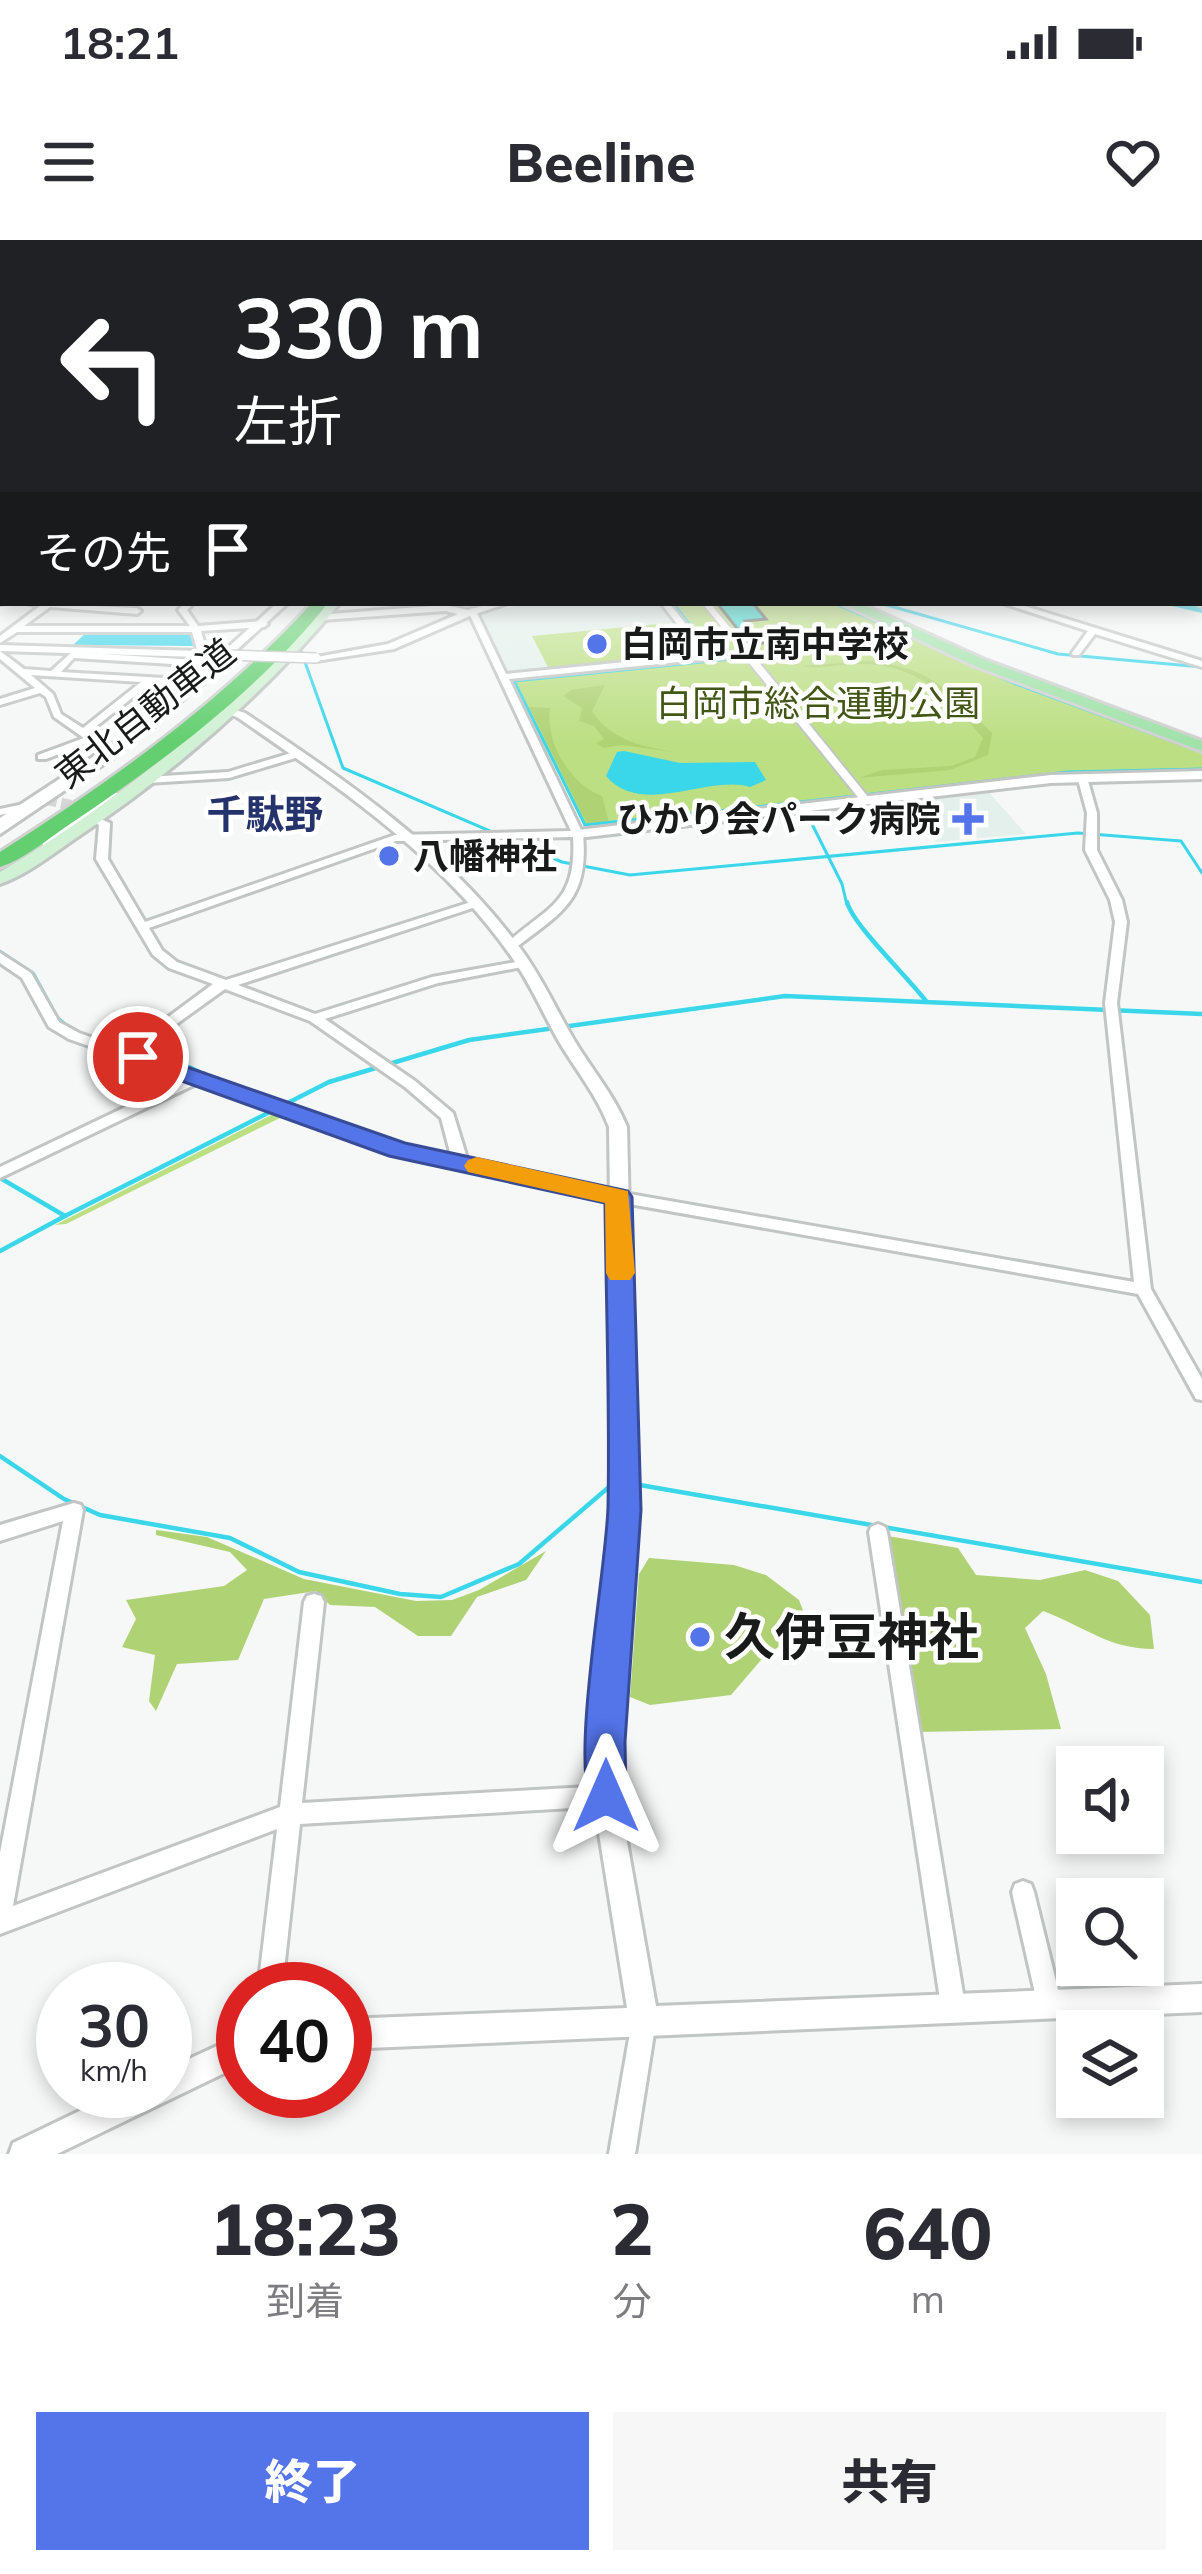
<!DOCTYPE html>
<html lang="ja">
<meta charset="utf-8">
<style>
:root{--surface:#fff;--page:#f7f7f7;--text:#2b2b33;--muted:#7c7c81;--accent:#5474e9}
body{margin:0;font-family:Mulish,"Noto Sans JP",sans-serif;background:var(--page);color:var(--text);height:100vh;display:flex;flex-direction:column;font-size:45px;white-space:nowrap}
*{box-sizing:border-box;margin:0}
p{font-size:39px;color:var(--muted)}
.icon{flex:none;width:66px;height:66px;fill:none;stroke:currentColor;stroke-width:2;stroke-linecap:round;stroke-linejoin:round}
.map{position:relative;height:1914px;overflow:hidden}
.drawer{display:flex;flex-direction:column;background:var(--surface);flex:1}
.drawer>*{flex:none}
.hud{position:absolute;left:0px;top:0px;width:1203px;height:366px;box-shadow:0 6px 18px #0003;background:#202124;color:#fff;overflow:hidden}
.controls{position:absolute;left:1056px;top:1506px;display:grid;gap:24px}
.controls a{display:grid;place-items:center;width:108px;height:108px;border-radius:0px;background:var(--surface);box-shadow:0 6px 18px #0003;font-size:60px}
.speed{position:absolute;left:36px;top:1722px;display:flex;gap:24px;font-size:60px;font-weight:700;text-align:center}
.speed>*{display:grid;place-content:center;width:156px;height:156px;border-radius:50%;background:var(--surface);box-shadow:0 6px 18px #0003;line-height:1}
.speed small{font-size:30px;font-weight:400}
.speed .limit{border:18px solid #d22;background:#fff;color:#111}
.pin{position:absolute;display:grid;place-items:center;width:102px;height:102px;color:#fff;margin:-51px;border:6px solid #fff;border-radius:50%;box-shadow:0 3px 12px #0007}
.me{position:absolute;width:132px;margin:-66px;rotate:0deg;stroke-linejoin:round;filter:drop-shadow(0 0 9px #0008)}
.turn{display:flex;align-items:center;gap:42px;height:252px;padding:0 36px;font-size:54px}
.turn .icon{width:156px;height:156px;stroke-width:2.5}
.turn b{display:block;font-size:84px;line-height:102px}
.then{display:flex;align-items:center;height:114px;padding:0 36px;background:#0003;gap:24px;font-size:45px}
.eta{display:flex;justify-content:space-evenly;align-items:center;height:204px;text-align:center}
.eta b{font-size:72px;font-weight:800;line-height:84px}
.primary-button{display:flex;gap:24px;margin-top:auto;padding:24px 36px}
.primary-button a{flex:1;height:138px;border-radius:0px;background:var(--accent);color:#fff;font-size:48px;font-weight:800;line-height:138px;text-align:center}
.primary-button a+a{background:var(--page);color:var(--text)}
.status{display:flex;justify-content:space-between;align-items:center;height:84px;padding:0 60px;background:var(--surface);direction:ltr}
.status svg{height:33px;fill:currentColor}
header{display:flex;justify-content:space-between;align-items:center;height:156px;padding:0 36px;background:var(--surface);font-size:54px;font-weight:800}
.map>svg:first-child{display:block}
</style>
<div class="status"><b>18:21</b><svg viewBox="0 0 49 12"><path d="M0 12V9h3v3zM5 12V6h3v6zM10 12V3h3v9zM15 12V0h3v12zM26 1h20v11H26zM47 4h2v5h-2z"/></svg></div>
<header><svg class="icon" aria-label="menu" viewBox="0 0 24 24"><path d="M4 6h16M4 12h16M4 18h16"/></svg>Beeline<svg class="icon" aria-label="heart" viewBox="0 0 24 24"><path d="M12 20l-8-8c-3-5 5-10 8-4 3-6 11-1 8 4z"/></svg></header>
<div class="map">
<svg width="1202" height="1914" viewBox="0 0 1202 1914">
<rect width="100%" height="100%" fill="#f5f8f7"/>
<g fill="#e4f0eb">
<path d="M534,363H662L686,395L720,414L506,434L477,374Z"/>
<path d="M986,549L1026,594L936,602L910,558Z"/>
</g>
<g fill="#bcdf83">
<path d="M672,363H838L952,417L1202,511V530L1077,532L584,586L513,440L730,418L732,414L695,393Z"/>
<path d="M669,383L698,414L549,429L532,396Z"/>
<path d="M275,873L286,875L66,984L55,985Z"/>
</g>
<g fill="#afd274">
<path d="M868,421C930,427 949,450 992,493L988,515L950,530L859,538L882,530L951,526L975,517L983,498C947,455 917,423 857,424C839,424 816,430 802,426Z"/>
<path d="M605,445L592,471C612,502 645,507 680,513L622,505L603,508L596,503L604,499L594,486L579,481L582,468L563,456L571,450Z"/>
<path d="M529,467L550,468C545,503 570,544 602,556L609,582L587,584Z"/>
<path d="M156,1290L207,1297L304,1339L416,1361L452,1360L479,1350L546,1311L526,1340L477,1357L451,1396H418L375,1367L330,1365L316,1351L264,1359L238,1420L177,1424L156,1471L149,1461L155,1415L122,1407L136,1379L126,1360L224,1346L247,1330L230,1312L156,1295Z"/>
<path d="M888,1296L958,1308L976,1335L1040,1340L1085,1330L1118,1341L1150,1375L1154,1409C1108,1409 1086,1387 1043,1371L1025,1388L1046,1434L1061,1489L918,1492Z"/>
<path d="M649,1318L734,1325L766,1335L799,1360L804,1373L798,1392L761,1420L731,1455L650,1465L630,1457L639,1334Z"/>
</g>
<g fill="#3ad6ea">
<path d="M87,392L190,395L194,406L73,405Z"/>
<path d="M624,511L680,523L755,522L766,540L750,547C708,534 642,578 606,536L617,512Z"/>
</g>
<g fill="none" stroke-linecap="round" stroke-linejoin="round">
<g stroke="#3ad6ea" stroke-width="3">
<path d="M673,363L696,393L735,414L731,419L514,441L585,585L801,562L842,644L847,665"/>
<path d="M834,363L1016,444L1202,512"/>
<path d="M880,363L1058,414L1202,427"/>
<path d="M301,411L343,528L562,622L630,635L1078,593L1181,601L1202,633"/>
<path d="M801,562L1068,532L1202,529"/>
</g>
<g stroke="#3ad6ea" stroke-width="4.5">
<path d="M847,662C853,685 907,736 926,761"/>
<path d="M0,712L33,734L57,778L71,790"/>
<path d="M99,800L191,828L224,844"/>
<path d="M0,938L65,976L329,842L469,800L785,756L1202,774"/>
<path d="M0,1011L65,976"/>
<path d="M0,1216L64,1259L100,1275L230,1298L299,1332L400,1354L441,1357L519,1324L609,1247L617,1246"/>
<path d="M634,1244L1202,1342"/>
</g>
<path fill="#3ad6ea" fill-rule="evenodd" d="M1170,363L1202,365V373L1172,366Z"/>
</g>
<path fill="#44ddd1" stroke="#747777" stroke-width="3" d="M717,363H753L766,379L745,381L763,403L750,405Z"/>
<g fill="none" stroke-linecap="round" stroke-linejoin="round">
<path stroke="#d4d7d6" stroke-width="10" stroke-dasharray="10 4.5" stroke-linecap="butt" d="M47,560L86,568"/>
<defs>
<path id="pedestrian-far1" d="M706,363L755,423"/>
<path id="pedestrian" d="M752,420L863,557"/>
<g id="minor">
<path d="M3,242V246L0,247V243Z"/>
<path d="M1200,253H1202L1200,258Z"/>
<path d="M0,266L3,267V271L0,270Z"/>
<rect x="1200" y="275" width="2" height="5"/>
<rect x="1200" y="298" width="2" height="4"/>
<rect x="0" y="309" width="3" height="5"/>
<rect x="0" y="325" width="3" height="4"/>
<rect x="1200" y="334" width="2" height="5"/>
<path d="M0,358H3L5,363L0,364Z"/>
<path d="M26,363L137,368L141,371L137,374L50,367L24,386H190L178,370L185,363H194L187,370L198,386L264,381L268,384L264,387L201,391L208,416L205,420L224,422L226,424L221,427L74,418L61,432L199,440L204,443L199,446L151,443L89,492L97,495L98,498L117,511V515L0,594V586L23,570L0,575V569L24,564L29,566L106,513L90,502L46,519H38V515L84,498L54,477L46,457L40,453L0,465V459L35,448L0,419V411L24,429L51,431L72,412L196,420L199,416L192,392H17L0,403V396L40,366ZM31,435L141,442L83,488L61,474L53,454Z"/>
<path d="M661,363H669L693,393L728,413V417L509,439L583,594C589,659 563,672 515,708L511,709L505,705C547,666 577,665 573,597L396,601L149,688L162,710L177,722L226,740L471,662H479V666L238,745L315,774L432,737L527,720V726L438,743L325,779L415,841L453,873L466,915L464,919L618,952L1134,1042L1105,763L1115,682L1110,660L1085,610L1087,573L1077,536L1086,534L1097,573V610L1122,660L1127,682L1117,763L1151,1049L1202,1139V1160L1196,1159L1138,1054L618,962L399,915L196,844L0,938V927L184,839L69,799L49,787L22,738L0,723V713L31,733L59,782L79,793L125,809L213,744L169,728L153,715L96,619L99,585L89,579L51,605H43V601L112,553H120V557L93,576L110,583L108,619L145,682L395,595L571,591L468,371L472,368L476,371L506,434L715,413L687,397ZM225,749L310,781L405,847L441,878L451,916L402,906L206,837L204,834H195L136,813Z"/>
<path d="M1002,363H1015L1202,421V427L1095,394L1079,415H1073L1072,413L1088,391Z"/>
<path d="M298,511L302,512V516L229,538L147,543L142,540L147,537L228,532Z"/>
<path d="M74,1263L81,1265L83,1270L13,1666L280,1567L304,1362L307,1356L314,1354L321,1356L324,1362L302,1563L606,1546L614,1549L617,1556L614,1563L606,1566L300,1584L282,1749H258L277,1589L0,1694V1613L63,1281L0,1301V1285Z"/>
<path d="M878,1284L885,1287L887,1292L965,1766L961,1774L953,1778L945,1774L941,1766L869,1292L871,1287Z"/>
<path d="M1023,1641L1031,1644L1034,1652L1061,1762L1057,1770L1049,1774L1041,1770L1037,1762L1012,1652L1015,1644Z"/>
<path d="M644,1769L653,1772L656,1781L635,1914H609L632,1781L635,1772Z"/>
</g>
<g id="tertiary">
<path d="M3,257V264L0,265V258Z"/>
<rect x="0" y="286" width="3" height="6"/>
<rect x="0" y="340" width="3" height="6"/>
<path d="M1200,359H1202V366L1196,363H1200Z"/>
<path d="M277,363H288L154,486L0,588V578L146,482Z"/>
<path d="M493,363H509L472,375L394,409L316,421L311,418L388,404L458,374L445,371L322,380L317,377L318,375L445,365L468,370Z"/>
<path d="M0,405L199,411L204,414L199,417L0,411Z"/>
<path d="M226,467L245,473C347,541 450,611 523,712C543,740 557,771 574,800C592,830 614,855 627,887L636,1270L619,1503V1556L656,1766L1202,1744V1772L345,1809V1779L627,1768L593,1556V1503L614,1270L609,887C597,855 575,829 558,800C543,773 531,745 513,719C443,617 338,547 237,477L222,472V468Z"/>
<path d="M1202,531V539L1051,543L578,598L571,594L578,590L1051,535Z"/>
<path d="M243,1794V1824L57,1914H9L13,1903L121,1851H165V1830Z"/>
</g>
<path id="secondary" d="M328,363H340C266,452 175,532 79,596C54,613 28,634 0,644V632C123,559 230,468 328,363Z"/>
<path id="primary" d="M841,363H859L985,420L1202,501V511L975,426Z"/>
<path id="motorway" d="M312,363H328C257,452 164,521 70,584C49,598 25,619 0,627V612C113,540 221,463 312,363Z"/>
</defs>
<use href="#pedestrian-far1" stroke="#c1c5c3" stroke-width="9"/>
<use href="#pedestrian" stroke="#c1c5c3" stroke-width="12"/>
<use href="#minor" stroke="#c1c5c3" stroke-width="6"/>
<use href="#tertiary" stroke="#c1c5c3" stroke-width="6"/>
<use href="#secondary" stroke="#c1c5c3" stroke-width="6"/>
<use href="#primary" stroke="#d1d1d1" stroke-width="6"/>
<use href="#motorway" stroke="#d1d1d1" stroke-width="6"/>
<use href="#pedestrian-far1" stroke="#fff" stroke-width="6"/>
<use href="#pedestrian" stroke="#fff" stroke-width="8"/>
<use href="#minor" fill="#fff" fill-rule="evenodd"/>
<use href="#tertiary" fill="#fff" fill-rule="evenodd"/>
<use href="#secondary" fill="#d0f1d4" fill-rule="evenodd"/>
<use href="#primary" fill="#a1e2a9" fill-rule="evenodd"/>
<use href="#motorway" fill="#63cf70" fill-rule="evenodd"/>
<defs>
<path id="tertiary-bridge" d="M199,414L316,418"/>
</defs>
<use href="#tertiary-bridge" stroke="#c1c5c3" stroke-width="12" stroke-linecap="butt"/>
<use href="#tertiary-bridge" stroke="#fff" stroke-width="9"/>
</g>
<linearGradient id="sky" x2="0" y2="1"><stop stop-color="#62c2e9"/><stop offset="0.47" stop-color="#fafcfb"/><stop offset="1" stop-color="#fafcfb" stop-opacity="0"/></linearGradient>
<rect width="1202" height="503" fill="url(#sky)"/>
<path fill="#5474e9" stroke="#374b97" stroke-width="3" d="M138,810L405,903L628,951L632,957L641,1270L625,1502L626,1556L620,1569L606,1574L592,1569C570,1517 606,1334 608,1267C610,1166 606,1064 605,963L389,916L129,822L126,817Z"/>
<path fill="#f59e0b" d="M477,917L628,951L635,1033L630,1040H610L606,1033L605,963L468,932L464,926L468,920Z"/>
<g fill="#5474e9" stroke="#fff" stroke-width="4.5">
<circle cx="597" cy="404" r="12"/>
<path d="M962 561h12v12h12v12h-12v12h-12v-12h-12v-12h12z"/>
<circle cx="389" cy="616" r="12"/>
<circle cx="700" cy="1397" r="12"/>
</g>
<g text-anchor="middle" stroke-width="9" stroke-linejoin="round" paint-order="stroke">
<g font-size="36" font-weight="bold" fill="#191a1a" stroke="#fff" text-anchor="start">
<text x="621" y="417">白岡市立南中学校</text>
<text x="941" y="592" text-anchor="end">ひかり会パーク病院</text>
<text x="413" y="629">八幡神社</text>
</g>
<g font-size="36" fill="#425715" stroke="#fff">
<text x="818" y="476">白岡市総合運動公園</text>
</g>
<g font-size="36" fill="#191a1a" stroke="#fff">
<text transform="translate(145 473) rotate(-38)" y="13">東北自動車道</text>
</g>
<g font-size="39" font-weight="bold" fill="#24336c" stroke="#fff">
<text x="265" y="588">千駄野</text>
</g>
<g font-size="51" font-weight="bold" fill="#191a1a" stroke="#fff" text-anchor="start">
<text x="724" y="1415">久伊豆神社</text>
</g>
</g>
</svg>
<div class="controls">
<a><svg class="icon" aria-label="sound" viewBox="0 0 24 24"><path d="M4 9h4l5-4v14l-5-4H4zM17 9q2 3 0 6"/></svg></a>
<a><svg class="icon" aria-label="search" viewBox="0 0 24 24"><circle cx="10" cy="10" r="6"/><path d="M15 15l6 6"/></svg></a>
<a><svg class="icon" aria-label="layers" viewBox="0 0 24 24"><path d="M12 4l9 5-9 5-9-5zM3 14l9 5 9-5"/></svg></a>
</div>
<div class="speed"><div>30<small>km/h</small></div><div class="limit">40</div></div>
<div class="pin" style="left:138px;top:817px;background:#d93025"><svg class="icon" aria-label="arrive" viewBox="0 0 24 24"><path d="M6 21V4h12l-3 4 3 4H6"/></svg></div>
<svg class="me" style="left:606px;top:1556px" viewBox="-20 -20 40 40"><path d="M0-17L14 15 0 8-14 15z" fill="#5474e9" stroke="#fff" stroke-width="4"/></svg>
<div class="hud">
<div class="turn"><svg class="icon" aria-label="left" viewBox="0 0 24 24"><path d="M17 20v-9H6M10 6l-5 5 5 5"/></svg><div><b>330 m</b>左折</div></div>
<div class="then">その先<svg class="icon" aria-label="arrive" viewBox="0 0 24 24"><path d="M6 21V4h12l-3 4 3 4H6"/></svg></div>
</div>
</div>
<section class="drawer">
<div class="eta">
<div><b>18:23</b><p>到着</p></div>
<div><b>2</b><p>分</p></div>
<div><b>640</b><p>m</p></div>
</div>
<div class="primary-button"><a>終了</a><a>共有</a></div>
</section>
